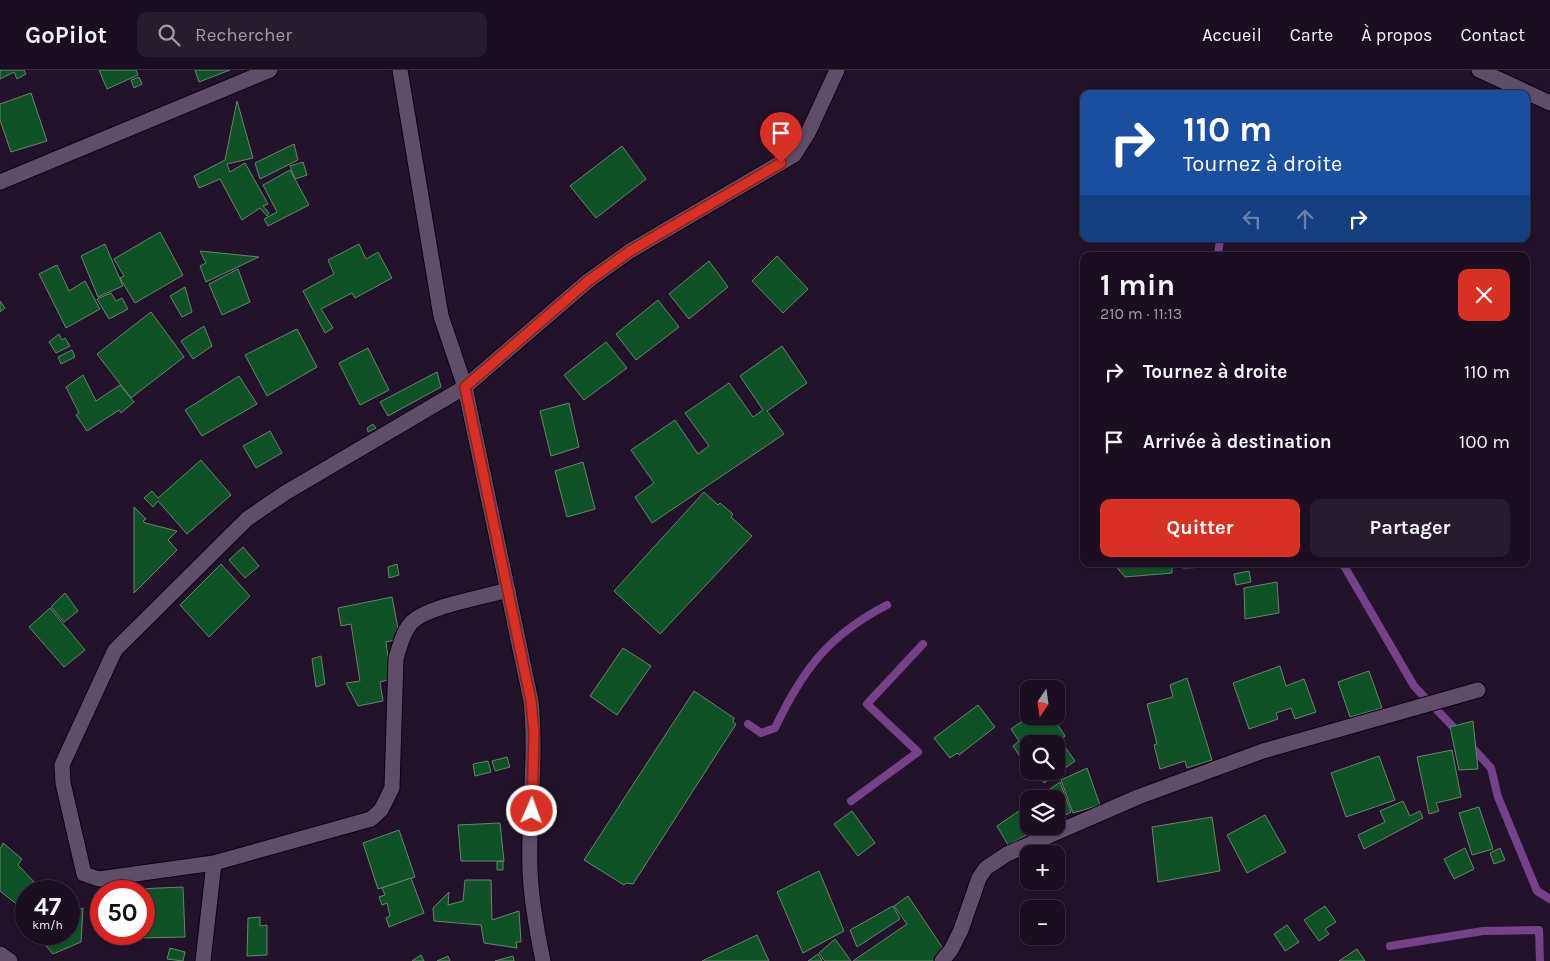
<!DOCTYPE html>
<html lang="fr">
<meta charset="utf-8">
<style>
:root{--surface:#1a0e20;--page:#271c2d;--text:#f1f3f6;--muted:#9f9ca5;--line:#382e3e;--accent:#d93025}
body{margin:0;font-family:Karla,sans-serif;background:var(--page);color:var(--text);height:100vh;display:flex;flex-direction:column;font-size:19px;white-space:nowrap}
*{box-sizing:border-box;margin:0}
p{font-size:16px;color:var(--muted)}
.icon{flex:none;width:28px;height:28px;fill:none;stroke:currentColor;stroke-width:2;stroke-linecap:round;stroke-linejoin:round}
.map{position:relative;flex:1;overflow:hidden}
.panel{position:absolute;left:1080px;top:182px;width:450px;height:315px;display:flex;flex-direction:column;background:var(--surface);border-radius:10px;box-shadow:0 1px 4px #0004,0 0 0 1px var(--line)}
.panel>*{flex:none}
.guide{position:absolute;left:1080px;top:20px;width:450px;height:152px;border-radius:10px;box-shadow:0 1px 4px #0004,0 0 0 1px var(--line);background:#1a4fa0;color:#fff;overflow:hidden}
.needle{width:32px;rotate:193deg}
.buttons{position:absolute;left:1020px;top:610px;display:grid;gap:10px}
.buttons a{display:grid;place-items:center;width:45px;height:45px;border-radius:10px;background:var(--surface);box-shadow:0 1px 4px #0004,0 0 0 1px var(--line);font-size:25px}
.speed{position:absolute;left:15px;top:810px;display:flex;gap:10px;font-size:25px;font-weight:700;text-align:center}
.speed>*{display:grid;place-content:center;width:65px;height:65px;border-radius:50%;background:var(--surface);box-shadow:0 1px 4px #0004,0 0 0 1px var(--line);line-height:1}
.speed small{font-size:12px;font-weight:400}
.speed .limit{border:8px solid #d22;background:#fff;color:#111}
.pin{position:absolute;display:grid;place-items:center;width:42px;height:42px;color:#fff;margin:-51px -21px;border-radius:50% 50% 50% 0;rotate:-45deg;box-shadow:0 0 5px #0007}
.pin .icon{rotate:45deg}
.me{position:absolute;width:55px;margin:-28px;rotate:2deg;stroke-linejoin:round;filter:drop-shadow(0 0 4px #0008)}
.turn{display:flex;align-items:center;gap:18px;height:105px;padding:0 20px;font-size:22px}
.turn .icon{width:65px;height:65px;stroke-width:2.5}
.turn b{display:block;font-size:35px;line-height:42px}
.lanes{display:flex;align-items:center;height:48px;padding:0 20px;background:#0003;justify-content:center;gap:25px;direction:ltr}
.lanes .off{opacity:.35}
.round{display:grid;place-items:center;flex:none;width:52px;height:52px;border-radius:10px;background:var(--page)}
.overview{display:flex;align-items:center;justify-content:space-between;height:85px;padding:0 20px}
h1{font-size:30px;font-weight:700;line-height:38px}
.action{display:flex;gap:10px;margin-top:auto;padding:10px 20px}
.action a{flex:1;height:58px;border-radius:10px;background:var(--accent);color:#fff;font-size:20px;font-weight:700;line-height:58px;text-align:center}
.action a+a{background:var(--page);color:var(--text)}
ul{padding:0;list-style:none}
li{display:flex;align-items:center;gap:15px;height:70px;padding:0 20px}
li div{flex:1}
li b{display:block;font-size:19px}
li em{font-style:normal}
header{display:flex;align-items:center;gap:30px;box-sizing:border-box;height:70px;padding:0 25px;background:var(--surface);border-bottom:1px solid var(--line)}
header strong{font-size:24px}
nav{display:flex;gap:28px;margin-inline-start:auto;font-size:18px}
.search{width:350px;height:45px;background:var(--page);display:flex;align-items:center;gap:12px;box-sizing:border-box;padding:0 18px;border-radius:10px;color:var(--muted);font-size:19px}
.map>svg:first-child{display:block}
</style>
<header>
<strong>GoPilot</strong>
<div class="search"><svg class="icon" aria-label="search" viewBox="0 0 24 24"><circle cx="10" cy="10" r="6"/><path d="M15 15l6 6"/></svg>Rechercher</div>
<nav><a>Accueil</a><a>Carte</a><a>À propos</a><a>Contact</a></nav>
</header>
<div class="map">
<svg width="1550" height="891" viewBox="0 0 1550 891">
<rect width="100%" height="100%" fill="#23132a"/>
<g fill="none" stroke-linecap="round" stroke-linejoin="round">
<g stroke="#744287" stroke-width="8">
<path d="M1218,186L1220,169"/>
<path d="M1343,494L1414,616L1458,662"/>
<path d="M748,654L761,663L775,658C803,599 829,565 887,535"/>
<path d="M1469,674L1491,698L1498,727L1537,821L1550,829"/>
<path d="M851,731L918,682L867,634L923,574"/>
<path d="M1390,876L1483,861L1539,860L1540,891"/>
</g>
</g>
<g fill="#105227" stroke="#67836c">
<path d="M0,0H24L26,4L17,9L14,2L0,9Z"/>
<path d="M99,0H136L138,5L107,19Z"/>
<path d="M195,0H230L199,12Z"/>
<path d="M139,7L142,14L134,18L131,10Z"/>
<path d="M31,23L47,71L11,82L0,50V34Z"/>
<path d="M237,31L253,88L227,94L230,102L245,93L268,134L263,136L269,143L267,146L260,138L242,150L220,109L199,118L194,106L225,90Z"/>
<path d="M294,74L298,90L260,109L255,93Z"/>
<path d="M622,76L646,109L596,148L570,116Z"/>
<path d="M303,92L307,105L295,109L290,96Z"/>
<path d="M290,100L309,135L268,156L264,149L277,142L263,115Z"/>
<path d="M160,162L183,205L135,233L120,208L124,206L114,189Z"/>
<path d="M105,174L123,216L98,227L81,186Z"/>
<path d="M359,174L366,189L378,182L392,208L355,228L352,223L321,239L333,258L325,263L303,221L334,204L328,190Z"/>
<path d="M200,181L259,187L206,212L200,196L206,193Z"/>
<path d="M777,186L808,219L783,243L752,211Z"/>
<path d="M709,191L728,217L689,249L669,224Z"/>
<path d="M57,195L69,221L85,211L100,239L66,258L39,204Z"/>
<path d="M238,199L250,232L222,245L209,214Z"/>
<path d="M185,217L192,242L182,247L170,226Z"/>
<path d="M111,223L116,231L122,228L128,239L109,249L97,229Z"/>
<path d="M658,230L679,257L636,290L616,264Z"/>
<path d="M0,231L5,238L0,242Z"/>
<path d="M151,242L184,287L131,328L97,284Z"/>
<path d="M204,256L212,276L193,289L181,271Z"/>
<path d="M297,259L317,297L267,326L245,285Z"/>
<path d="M59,264L62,270L65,268L70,276L56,283L49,272Z"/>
<path d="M606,272L627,298L584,330L564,305Z"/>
<path d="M782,276L807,313L767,341L784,364L652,453L635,427L654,413L631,380L675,350L698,384L709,376L685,343L729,313L753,347L763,340L740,306Z"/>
<path d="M368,278L389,320L360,335L339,293Z"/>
<path d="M72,280L75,287L61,294L58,287Z"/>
<path d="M437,302L441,317L388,346L380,332Z"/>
<path d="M83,305L96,331L120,315L134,332L121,343L119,340L87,361L76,345L79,343L66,317Z"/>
<path d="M239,306L257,334L202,366L185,340Z"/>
<path d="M569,333L579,377L551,386L540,341Z"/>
<path d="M373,354L376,358L368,362L367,358Z"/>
<path d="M270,361L282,383L256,398L243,376Z"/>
<path d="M201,390L231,425L187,464L158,431L153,437L144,428L152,421L158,428Z"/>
<path d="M583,392L595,439L567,447L555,401Z"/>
<path d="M704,422L718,435L720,433L733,444L731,447L752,466L660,564L614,521Z"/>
<path d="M134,437L146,449L143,451L145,453L177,461L168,470L177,480L134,523Z"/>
<path d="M243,477L259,496L245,508L229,490Z"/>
<path d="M221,494L250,526L209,567L180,535Z"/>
<path d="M397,494L399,505L389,508L388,497Z"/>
<path d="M1114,494H1172V503L1125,507Z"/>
<path d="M1183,494H1213V497L1183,498Z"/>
<path d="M1249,501L1251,512L1236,515L1234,504Z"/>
<path d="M1277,512L1279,543L1245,549L1244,518Z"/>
<path d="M65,523L78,541L64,552L51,537Z"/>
<path d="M392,527L400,569L386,572L391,609L380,612L383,631L358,636L346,613L360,611L351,554L341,556L338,538Z"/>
<path d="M50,538L85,580L64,597L29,557Z"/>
<path d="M623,578L651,596L617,645L590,626Z"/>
<path d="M321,586L325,614L316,617L312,589Z"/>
<path d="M1280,596L1286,616L1304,609L1316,642L1295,649L1291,638L1276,643L1278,649L1249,659L1233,613Z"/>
<path d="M1369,601L1382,638L1350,647L1338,612Z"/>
<path d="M1187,608L1212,690L1187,698L1185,691L1160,699L1154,675L1157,674L1147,634L1173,627L1170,615Z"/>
<path d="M694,621L734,648L733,652L736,654L633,814L626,813L624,815L584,790Z"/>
<path d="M978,635L995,657L959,685L957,683L950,688L934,668Z"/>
<path d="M1030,646H1052L1065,666L1060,670L1075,691L1044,713L1037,703L1033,707L1029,701H1056V674H1029V700L1013,676L1019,671L1011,659Z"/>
<path d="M1473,651L1478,699L1459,700L1450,657Z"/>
<path d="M1452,680L1461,727L1436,733L1439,741L1429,744L1417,687Z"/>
<path d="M1379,686L1395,730L1346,747L1331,703Z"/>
<path d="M507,687L510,697L495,701L492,691Z"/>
<path d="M488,691L491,702L475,706L473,694Z"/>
<path d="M1087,698L1100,735L1073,743L1061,710Z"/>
<path d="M1060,712L1071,742L1056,750V729H1036Z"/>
<path d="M1403,731L1410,746L1420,741L1423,748L1364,779L1358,765L1385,752L1380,741Z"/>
<path d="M1029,734V756H1044L1008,775L997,756Z"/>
<path d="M1479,737L1493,779L1472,785L1459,743Z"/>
<path d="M852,741L875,773L858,786L834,754Z"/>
<path d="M1265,745L1286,782L1247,803L1227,765Z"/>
<path d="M1212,747L1220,801L1158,812L1152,757Z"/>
<path d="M500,753L504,791H461L458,755Z"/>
<path d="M399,760L415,807L378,819L363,773Z"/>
<path d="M3,773L22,789L18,795L37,815L31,821H26V827L19,836L0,821V779Z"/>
<path d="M1465,778L1474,799L1454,809L1444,789Z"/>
<path d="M1500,778L1505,790L1494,794L1490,783Z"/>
<path d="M503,791V800H497V792Z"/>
<path d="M819,801L844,861L803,883L777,822Z"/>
<path d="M411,808L424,843L389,857L386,848L390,846L387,833L382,835L379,827L385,825L382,818Z"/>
<path d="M122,809L121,821H103L104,810Z"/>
<path d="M465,810H491L492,850L519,841L521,872H516L517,878L484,873L481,855L434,851L433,838L449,822L448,835L463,831Z"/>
<path d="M183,817L185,867L139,868V864H144V821H137V819Z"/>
<path d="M908,826L946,883L935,891H853L907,854L894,836Z"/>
<path d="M893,836L900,849L857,877L850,860Z"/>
<path d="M1325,836L1336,852L1325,859L1329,864L1319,871L1304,850Z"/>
<path d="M83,838L81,872L53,884L36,864H69V844Z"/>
<path d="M260,847V856L267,855V885L247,886L248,848Z"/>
<path d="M1287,855L1299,872L1285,881L1274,864Z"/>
<path d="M102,864H129V874L102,867Z"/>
<path d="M757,865L769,891H702Z"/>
<path d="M835,869L851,891H825L819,883Z"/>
<path d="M170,878L185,882L183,891L167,889Z"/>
<path d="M1357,879L1365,891H1339Z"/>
<path d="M818,884L822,891H808Z"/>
<path d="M421,885L424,891H412Z"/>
<path d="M448,886L450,891H437Z"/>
<path d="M513,886L514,891H495Z"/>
</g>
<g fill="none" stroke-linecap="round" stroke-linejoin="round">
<defs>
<g id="street">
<path d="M1479,0L1550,33"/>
<path d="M0,112L270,0"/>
<path d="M508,520C484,527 429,536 412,552C403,561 400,576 396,588L392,718L381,740L371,749L214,793L99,809L84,804L63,713L62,695L115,580L247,449L285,423L465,317L588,211L630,181L794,85L808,63L837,0"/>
<path d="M0,884L10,891"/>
<path d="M203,891L214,793"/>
<path d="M942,891L951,880L961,860L979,808L986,798L1007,784L1138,727L1263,681L1478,620"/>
</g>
<path id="secondary" d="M400,0L441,246L465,317L531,631C537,688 528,744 530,800C531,830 537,862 543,891"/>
</defs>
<use href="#street" stroke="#0c0112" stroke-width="17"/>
<use href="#secondary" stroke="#0c0112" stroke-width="17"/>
<use href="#street" stroke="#604e68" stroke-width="15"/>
<use href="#secondary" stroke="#604e68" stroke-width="15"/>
</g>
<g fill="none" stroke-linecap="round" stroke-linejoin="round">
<defs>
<path id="route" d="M532,741L534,662L531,631L465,317L588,211L630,181L781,93"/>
</defs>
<use href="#route" stroke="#8d1f18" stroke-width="12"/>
<use href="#route" stroke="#d93025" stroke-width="9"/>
</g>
</svg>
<div class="buttons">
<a><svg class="needle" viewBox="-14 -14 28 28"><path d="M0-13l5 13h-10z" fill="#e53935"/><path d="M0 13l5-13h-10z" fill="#9f9ca5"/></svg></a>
<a><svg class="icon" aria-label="search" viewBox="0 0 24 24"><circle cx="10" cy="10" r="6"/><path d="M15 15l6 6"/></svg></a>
<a><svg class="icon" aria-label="layers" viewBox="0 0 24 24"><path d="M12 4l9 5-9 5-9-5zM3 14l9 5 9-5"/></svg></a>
<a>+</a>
<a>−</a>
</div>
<div class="speed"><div>47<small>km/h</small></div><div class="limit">50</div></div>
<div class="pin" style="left:781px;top:93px;background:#d93025"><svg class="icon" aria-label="arrive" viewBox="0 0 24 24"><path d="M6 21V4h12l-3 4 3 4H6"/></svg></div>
<svg class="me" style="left:532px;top:741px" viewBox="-20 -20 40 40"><circle r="17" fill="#d93025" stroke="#fff" stroke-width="3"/><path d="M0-11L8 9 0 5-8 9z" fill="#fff"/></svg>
<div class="guide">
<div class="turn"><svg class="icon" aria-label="right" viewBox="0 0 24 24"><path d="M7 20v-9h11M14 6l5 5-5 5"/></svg><div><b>110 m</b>Tournez à droite</div></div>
<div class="lanes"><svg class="icon off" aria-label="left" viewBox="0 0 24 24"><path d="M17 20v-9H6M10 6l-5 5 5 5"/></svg><svg class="icon off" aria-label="ahead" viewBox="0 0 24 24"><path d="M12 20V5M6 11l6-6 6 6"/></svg><svg class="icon" aria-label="right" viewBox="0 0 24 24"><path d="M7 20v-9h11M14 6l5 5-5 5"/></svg></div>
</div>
<section class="panel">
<div class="overview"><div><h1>1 min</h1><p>210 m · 11:13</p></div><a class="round" style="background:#d93025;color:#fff"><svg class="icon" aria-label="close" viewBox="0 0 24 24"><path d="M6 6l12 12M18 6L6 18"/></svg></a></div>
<ul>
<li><svg class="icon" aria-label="right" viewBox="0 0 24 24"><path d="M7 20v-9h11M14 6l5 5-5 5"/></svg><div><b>Tournez à droite</b></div><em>110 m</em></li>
<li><svg class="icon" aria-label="arrive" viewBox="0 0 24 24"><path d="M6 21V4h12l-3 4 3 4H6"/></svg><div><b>Arrivée à destination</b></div><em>100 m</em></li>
</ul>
<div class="action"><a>Quitter</a><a>Partager</a></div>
</section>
</div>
